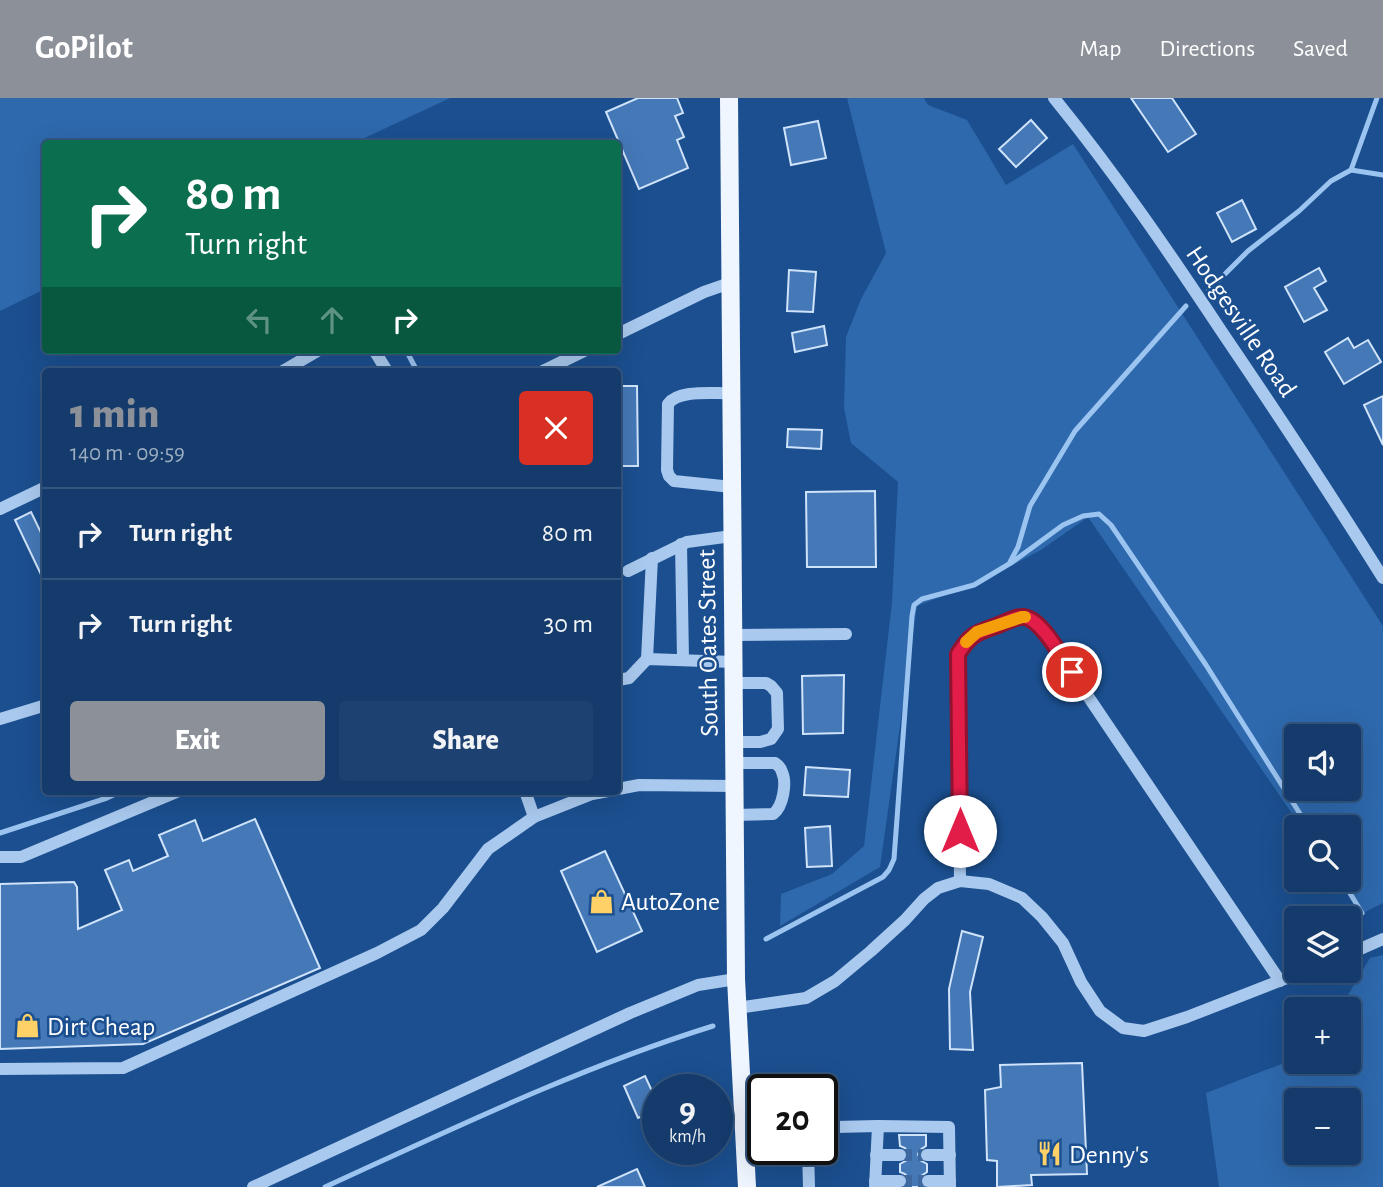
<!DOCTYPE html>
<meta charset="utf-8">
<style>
:root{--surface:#143b6b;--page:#1d4271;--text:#f1f3f6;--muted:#9dadc1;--line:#33557e;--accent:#8c9099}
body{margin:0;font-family:"Alegreya Sans",sans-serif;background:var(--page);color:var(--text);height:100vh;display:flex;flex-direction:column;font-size:26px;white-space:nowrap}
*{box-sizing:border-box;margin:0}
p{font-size:23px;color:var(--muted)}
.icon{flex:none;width:38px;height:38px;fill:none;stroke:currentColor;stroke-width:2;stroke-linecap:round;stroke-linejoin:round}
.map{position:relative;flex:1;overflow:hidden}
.details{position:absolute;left:42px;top:270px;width:579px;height:427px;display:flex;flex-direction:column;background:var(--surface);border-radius:7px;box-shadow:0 7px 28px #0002,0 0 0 2px var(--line)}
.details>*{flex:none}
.guide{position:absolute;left:42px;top:42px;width:579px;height:214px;border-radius:7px;box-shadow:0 7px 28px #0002,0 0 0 2px var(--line);background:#0b6e4f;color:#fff;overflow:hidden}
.tools{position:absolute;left:1284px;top:626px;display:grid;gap:14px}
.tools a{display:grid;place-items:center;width:77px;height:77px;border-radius:7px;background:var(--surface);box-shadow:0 7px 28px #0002,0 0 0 2px var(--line);font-size:35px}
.speed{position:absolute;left:642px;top:976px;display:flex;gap:14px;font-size:35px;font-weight:700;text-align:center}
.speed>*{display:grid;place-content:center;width:91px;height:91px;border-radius:50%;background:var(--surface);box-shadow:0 7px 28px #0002,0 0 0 2px var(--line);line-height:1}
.speed small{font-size:18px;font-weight:400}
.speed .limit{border:4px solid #111;border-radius:10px;background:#fff;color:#111}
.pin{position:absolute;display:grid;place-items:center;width:60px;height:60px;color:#fff;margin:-30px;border:4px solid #fff;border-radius:50%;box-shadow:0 2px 7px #0007}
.me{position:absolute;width:77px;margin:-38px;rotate:0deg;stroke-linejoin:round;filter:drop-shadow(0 0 5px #0008)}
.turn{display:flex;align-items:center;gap:24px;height:147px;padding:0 28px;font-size:32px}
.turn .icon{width:91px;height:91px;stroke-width:2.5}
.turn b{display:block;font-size:49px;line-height:60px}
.lanes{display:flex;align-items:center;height:66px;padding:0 28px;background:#0003;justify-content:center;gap:35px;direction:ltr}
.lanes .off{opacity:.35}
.round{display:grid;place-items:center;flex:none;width:74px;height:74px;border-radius:7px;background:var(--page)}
.headline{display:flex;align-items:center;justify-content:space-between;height:119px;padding:0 28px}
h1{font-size:42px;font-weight:800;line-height:52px;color:var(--accent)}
.primary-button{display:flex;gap:14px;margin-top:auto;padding:14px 28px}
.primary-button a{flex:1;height:80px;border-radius:7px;background:var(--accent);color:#fff;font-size:28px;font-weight:800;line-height:80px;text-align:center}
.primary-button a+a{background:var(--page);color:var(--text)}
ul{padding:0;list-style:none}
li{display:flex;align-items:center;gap:21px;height:91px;padding:0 28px;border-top:2px solid var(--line)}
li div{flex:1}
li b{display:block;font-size:26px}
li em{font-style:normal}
header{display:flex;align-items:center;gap:42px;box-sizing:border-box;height:98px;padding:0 35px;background:var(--accent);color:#fff}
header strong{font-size:33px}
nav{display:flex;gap:38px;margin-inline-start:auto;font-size:24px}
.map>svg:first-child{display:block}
</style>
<header>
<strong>GoPilot</strong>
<nav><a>Map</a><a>Directions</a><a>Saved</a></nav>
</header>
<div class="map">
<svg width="1383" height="1089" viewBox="0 0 1383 1089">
<rect width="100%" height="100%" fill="#1b4f8f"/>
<g fill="#2e69ad" fill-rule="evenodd">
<path d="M0,0H450L354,45L46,46L45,191L0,213Z"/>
<path d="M847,0H924L928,7L967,22L1006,87L1073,46L1383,528V805L1361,816L1338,782H1349V730H1302L1088,419L1041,452L986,481L917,508L880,769L780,828L781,796L832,776L864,748L892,504L898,384L851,345L844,310L846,239L861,201L886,155ZM1297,639H1349V691H1297Z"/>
<path d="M1383,857V1089H1219L1206,995L1297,960V964H1349V912H1339L1370,860ZM1297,1003H1349V1055H1297Z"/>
</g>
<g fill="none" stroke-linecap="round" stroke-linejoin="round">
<g stroke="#9cc4f0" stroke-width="5">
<path d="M1351,72L1377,0"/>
<path d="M1209,192L1248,153L1299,113L1331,83L1351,72L1383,77"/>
<path d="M406,252L417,273"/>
<path d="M1011,465L1063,427L1083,418L1099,416L1111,427L1206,567L1309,730"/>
<path d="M0,735L107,700L122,693"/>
<path d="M1342,782L1362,815"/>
<path d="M766,841L883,779L889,772L894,761L912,518L914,507L922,501L974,487L1009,466L1018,449L1030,408L1075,333L1186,208"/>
<path d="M325,1089C452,1031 578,970 713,928"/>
</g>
</g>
<g fill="#4478b7" stroke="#cfe3fa" stroke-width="2">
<path d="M638,0H677L683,15L675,18L684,39L677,42L688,70L639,91L606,14Z"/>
<path d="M1131,0H1172L1196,36L1168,54Z"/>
<path d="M1031,22L1047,40L1016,69L999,51Z"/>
<path d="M818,23L826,60L791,67L784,30Z"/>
<path d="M1242,102L1256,131L1232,144L1217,115Z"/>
<path d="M1319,170L1326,183L1314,190L1327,212L1304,224L1285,189Z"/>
<path d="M789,172L816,174L813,214L787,213Z"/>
<path d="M824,228L827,247L795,254L792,235Z"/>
<path d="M1348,240L1354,250L1368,242L1381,264L1344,286L1325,254Z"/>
<path d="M618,288H637L638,368H618Z"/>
<path d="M1383,298V347L1364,307Z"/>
<path d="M788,331L822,332L821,351L787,349Z"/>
<path d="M875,393L876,469H807L806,394Z"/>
<path d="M31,414L46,445V487L15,422Z"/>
<path d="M844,577L843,635L803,636L802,578Z"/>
<path d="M806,669L850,672L848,699L804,697Z"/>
<path d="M255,721L320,870L143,946L0,951V786L74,784L77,789L78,831L122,812L105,772L129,762L133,773L168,758L159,737L195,722L203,743Z"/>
<path d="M830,728L832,768L807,769L805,730Z"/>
<path d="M605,753L642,833L597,854L561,773Z"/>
<path d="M962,833L983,839L970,894L973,952L950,951L949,891Z"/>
<path d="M1082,965L1087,1076L1031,1077L1032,1087L997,1089V1063L987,1062L985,992L1001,989L1000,967Z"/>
<path d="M645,978L658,1006V1011L638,1020L624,988Z"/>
<path d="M899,1037H926V1048L920,1052L918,1056L920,1062L927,1066V1074L921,1078L919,1082L922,1089H906L909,1084L908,1079L905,1076L900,1074V1066L907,1062L909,1056L905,1050L900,1048Z"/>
<path d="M637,1071L645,1089H597Z"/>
</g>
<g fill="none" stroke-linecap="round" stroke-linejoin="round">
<g stroke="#3d69a0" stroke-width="12" stroke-dasharray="12 6" stroke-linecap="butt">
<path d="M900,1057H927"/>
<path d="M900,1083H928"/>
</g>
<g stroke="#a9c9ee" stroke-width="12">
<path d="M1054,0C1115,75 1169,154 1222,234C1277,315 1331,397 1383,480"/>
<path d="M618,236L704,194L730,185"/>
<path d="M374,252L387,273"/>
<path d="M283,273L319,252"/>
<path d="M543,273L586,252"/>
<path d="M731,295C714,296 679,291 668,306L667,372L669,378L674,383L732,389"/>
<path d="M0,411L46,389"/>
<path d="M681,446L683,561"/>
<path d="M628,473L687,444L732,438"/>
<path d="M733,537L846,536"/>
<path d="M647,561L652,460"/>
<path d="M618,582L629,580L647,561L734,564"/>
<path d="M734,585H766L771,588L777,595L778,631L771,641L760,644H734"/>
<path d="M0,621L46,607"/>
<path d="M734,665H775C778,667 781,670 782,674C787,685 783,709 773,716L735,717"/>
<path d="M618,691L639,687L735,688"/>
<path d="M525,693L534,719"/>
<path d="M0,759H21L179,693"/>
<path d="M960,783L958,556L967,542L977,534L1022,519L1033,521L1042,530L1280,883"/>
<path d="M1349,856L1383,841"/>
<path d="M737,910L806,900L835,883L871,853L905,822L924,801L938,790L960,783L989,786L1022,800L1042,819L1063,845L1081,884L1100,913L1123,930L1144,933L1187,919L1305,873"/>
<path d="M0,971L123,970L377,855L421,832L443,810L488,751L534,719L592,696L608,693"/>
<path d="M744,1021L763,1027"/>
<path d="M822,1033L835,1029L878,1028"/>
<path d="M808,1052L809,1089"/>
<path d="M876,1057H900"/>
<path d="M927,1057H950"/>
<path d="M875,1083H900"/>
<path d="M928,1083H950"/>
<path d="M253,1089L630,915L698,887L736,881"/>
<path d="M875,1089L878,1028L949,1029L950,1089"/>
</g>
<path stroke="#f0f6ff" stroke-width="18" d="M729,0L736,881L747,1089"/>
</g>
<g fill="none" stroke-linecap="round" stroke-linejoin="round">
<defs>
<path id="route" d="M960,733L958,556C970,537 975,535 996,528C1004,525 1014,519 1022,519C1040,518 1062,560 1072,574"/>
</defs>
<use href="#route" stroke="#92132f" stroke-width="18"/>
<use href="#route" stroke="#e11d48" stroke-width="12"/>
<path stroke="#f59e0b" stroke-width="12" d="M966,544L977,534L1022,519H1025"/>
</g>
<defs>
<symbol id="shop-bare" viewBox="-9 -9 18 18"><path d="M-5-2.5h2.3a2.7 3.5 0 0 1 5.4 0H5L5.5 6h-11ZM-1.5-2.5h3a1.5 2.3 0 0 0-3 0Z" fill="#ffd166" stroke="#1b4f8f" stroke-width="2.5" paint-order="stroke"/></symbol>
<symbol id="restaurant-bare" viewBox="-9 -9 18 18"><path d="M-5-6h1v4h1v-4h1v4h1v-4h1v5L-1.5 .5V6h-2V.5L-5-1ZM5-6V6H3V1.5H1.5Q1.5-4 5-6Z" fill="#ffd166" stroke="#1b4f8f" stroke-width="2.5" paint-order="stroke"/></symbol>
</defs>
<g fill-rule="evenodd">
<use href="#shop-bare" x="584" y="786" width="35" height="35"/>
<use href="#shop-bare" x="10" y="910" width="35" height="35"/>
<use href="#restaurant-bare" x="1032" y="1038" width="35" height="35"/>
</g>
<g text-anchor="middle" stroke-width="5" stroke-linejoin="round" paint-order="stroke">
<g font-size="26" fill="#fff" stroke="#1b4f8f">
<text transform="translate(1242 223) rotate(56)" y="9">Hodgesville Road</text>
<text transform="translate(707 545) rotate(-91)" y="9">South Oates Street</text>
</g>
<g font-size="26" fill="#fff" stroke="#1b4f8f" text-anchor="start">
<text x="621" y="812">AutoZone</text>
<text x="47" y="937">Dirt Cheap</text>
<text x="1069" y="1065">Denny's</text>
</g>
</g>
</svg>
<div class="tools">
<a><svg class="icon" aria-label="sound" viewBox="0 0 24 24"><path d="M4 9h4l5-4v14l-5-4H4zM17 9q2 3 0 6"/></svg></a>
<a><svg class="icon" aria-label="search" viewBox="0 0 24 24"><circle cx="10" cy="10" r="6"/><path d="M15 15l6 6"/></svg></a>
<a><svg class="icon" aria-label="layers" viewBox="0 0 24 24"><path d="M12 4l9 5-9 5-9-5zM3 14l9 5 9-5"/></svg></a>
<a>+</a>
<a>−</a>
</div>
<div class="speed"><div>9<small>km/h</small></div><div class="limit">20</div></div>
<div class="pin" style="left:1072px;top:574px;background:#d93025"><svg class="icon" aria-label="arrive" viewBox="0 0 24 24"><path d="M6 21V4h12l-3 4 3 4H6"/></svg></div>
<svg class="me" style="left:960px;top:733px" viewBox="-20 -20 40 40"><circle r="19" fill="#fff"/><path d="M0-13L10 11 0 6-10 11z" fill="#e11d48"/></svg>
<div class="guide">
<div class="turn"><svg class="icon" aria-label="right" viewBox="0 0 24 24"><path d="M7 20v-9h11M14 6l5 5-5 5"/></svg><div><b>80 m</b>Turn right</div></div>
<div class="lanes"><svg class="icon off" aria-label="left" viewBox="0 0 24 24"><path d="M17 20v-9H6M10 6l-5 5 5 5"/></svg><svg class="icon off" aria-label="ahead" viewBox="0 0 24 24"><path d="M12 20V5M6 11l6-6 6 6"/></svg><svg class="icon" aria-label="right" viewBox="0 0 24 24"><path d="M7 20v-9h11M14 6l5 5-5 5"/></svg></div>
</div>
<section class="details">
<div class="headline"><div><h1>1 min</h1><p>140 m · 09:59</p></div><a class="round" style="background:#d93025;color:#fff"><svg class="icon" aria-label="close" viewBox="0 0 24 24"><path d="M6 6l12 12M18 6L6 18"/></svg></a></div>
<ul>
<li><svg class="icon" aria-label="right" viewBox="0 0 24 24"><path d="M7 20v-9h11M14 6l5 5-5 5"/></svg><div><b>Turn right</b></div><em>80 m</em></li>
<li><svg class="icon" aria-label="right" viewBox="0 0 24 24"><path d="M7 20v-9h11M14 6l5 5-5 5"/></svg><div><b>Turn right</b></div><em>30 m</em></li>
</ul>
<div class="primary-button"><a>Exit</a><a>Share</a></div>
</section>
</div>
